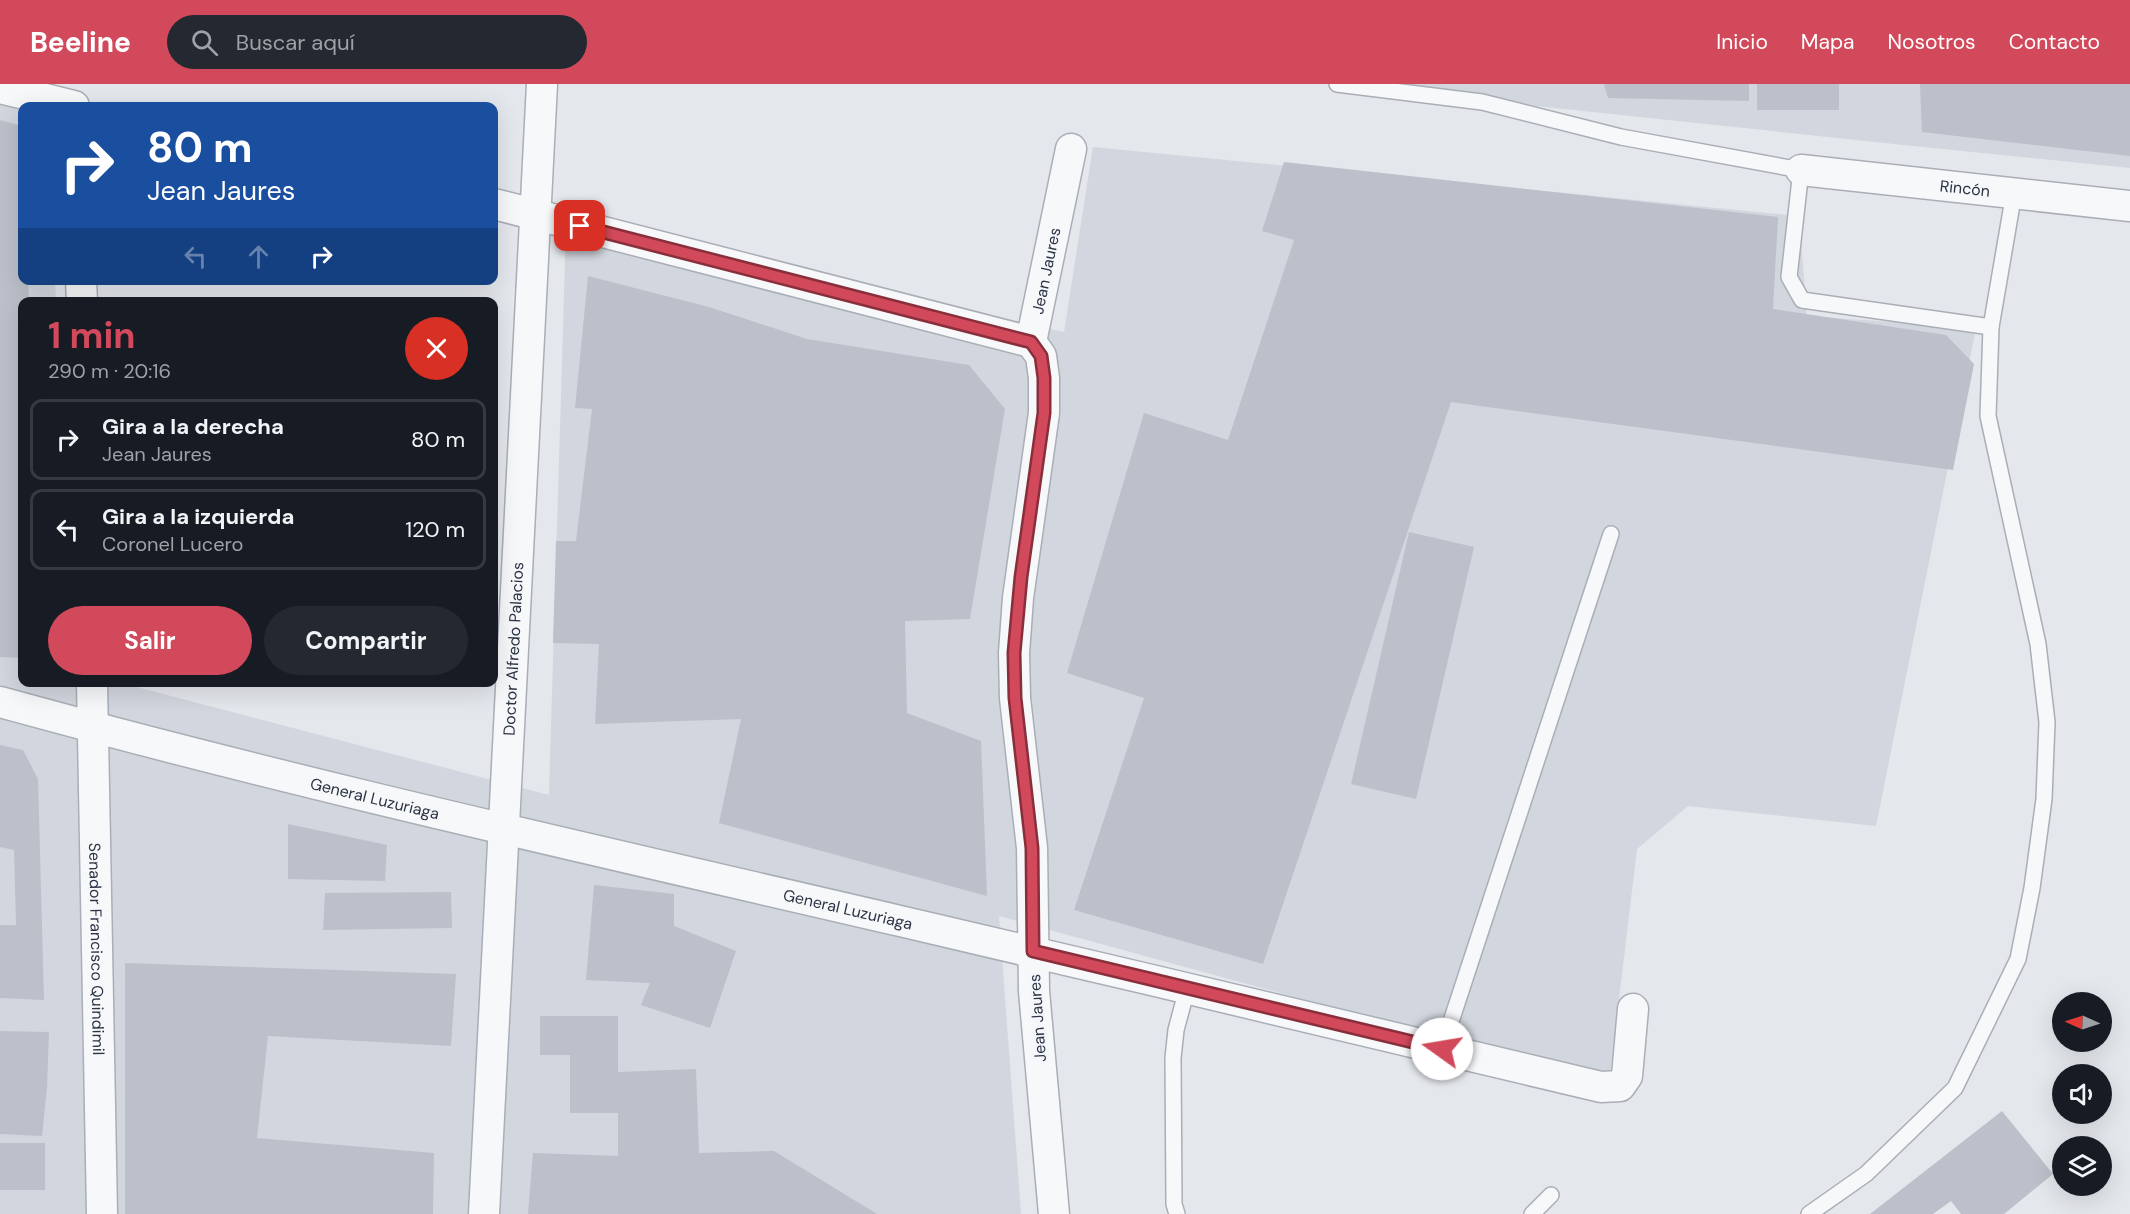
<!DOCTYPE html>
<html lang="es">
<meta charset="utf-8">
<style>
:root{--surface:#171b24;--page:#242831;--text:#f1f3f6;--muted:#9ea1a6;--line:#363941;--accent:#d1495b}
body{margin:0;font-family:"DM Sans",sans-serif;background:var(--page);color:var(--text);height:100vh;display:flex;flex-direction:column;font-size:22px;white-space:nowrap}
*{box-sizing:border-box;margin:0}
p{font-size:20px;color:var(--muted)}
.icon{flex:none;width:33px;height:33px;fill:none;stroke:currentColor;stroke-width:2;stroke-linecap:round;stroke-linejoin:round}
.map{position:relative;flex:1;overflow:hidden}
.details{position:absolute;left:18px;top:213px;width:480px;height:390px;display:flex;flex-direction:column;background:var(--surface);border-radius:12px;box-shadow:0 6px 24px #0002}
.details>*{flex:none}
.hud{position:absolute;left:18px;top:18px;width:480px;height:183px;border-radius:12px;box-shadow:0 6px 24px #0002;background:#1a4fa0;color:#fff;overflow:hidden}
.needle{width:39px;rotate:273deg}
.fabs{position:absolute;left:2052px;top:908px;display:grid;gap:12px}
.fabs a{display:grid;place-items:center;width:60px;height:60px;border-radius:50%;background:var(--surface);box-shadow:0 6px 24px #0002;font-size:30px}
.pin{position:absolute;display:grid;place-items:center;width:51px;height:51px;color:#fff;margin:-26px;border-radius:12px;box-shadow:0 3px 9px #0006}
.me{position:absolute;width:66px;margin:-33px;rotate:283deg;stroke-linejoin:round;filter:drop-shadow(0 0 4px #0008)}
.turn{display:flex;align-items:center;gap:21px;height:126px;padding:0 30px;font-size:27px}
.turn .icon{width:78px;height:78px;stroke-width:2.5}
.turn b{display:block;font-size:42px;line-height:51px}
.lanes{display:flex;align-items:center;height:57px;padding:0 30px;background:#0003;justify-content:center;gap:30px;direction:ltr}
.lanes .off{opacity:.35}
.round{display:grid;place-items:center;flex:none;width:63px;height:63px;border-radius:32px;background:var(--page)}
.headline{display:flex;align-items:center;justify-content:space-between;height:102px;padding:0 30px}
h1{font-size:36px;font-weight:700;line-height:45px;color:var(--accent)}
.action{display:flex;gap:12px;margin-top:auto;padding:12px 30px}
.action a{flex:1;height:69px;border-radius:36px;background:var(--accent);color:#fff;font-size:24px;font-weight:700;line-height:69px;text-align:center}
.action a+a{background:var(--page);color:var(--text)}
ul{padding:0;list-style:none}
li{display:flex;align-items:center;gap:18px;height:81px;margin:0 12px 9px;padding:0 18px;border:3px solid var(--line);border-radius:12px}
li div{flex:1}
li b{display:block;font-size:22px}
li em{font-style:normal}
header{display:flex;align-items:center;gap:36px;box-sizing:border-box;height:84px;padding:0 30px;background:var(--accent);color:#fff}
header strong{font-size:28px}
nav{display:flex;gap:33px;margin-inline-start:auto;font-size:21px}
.search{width:420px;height:54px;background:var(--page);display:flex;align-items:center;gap:15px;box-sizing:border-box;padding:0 21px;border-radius:33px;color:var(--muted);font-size:22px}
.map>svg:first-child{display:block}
</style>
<header>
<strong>Beeline</strong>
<div class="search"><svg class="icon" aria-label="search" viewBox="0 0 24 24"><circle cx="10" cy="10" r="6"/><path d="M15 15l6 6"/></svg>Buscar aquí</div>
<nav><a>Inicio</a><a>Mapa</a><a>Nosotros</a><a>Contacto</a></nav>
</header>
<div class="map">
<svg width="2130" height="1130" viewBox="0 0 2130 1130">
<rect width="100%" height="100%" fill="#e4e7ec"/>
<g fill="#d2d6de">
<path d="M0,0L22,22V196L55,197L56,217L22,218V598L121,599L549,711L566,144L1064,248L1093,63L1799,132L1807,232L1976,244L1876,742L1688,722L1637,765L1609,999L999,832L1021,1130H0Z"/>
<path d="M1329,0H2130V84L1904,61Z"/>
</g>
<g fill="#bbc0ca">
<path d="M1604,0H1749V17L1608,14Z"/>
<rect x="1757" y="0" width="82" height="26"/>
<path d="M1920,0H2130V72L1922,48Z"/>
<path d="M0,36L22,42V196H28L29,218H22V574L0,573Z"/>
<path d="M1284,78L1778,133L1773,225L1946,251L1974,280L1953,386L1451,318L1263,880L1074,826L1144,614L1067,589L1144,329L1228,356L1294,156L1262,147Z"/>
<path d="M588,192L709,223L807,255L969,281L1005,325L970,535L905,537L907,629L981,657L987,812L719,739L741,635L595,640L599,560L553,559L556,457H576L592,325L575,324Z"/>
<path d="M1409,448L1474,463L1416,715L1351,700Z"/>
<path d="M0,661L23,666L38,695L44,916L0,914V841H16L14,766L0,763Z"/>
<path d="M288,740L387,761L385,797L288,795Z"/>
<path d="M594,801L674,810V842L736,867L710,944L641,921L650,899L586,896Z"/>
<path d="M451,808L452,844L323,846L325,809Z"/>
<path d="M125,879L456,890L451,962L268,952L257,1054L434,1069L433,1130H125Z"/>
<path d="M540,932H618V988L696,985L699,1069L774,1067L877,1130H528L533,1069L618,1072V1029H570V971H540Z"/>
<path d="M0,947L49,948L47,1003L42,1052L0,1050Z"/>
<path d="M2002,1027L2053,1090L2004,1130H1961L1951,1117L1933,1130H1870Z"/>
<rect x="0" y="1059" width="45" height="47"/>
</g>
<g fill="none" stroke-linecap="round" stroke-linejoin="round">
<defs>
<g id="service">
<path d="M1337,0L1482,18L1621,53L1801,86L1789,193L1802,216L1991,243"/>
<path d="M1442,965L1611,450"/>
<path d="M1177,1130L1174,1120L1173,974L1176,946L1187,905"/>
<path d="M1532,1130L1551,1111"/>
<path d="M1809,1130L1866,1090L1955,1004L2018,875L2032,804L2044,715L2047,638L2038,560L1988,332L1991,243L2014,109"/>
</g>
<g id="minor">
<path d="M0,4L74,22"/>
<path id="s1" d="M1801,86L2130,122"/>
<path d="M494,120L1031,258"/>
<path d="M81,196L82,218"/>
<path id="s2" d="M92,598L102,1130"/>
<path id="s3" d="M0,618C298,700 599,767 900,837C1134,891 1367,948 1601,1003L1620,1002L1627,992L1633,925"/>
<path id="s4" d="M484,1130L542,0"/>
<path id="s5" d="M1054,1130L1034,907L1032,764L1015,614L1014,569L1018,514L1044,329V294L1041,272L1031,258L1071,65"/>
</g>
</defs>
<use href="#service" stroke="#a9aeb7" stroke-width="18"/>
<use href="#minor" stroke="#a9aeb7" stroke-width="33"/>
<use href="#service" stroke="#f7f8fa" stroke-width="15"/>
<use href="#minor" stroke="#f7f8fa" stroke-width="30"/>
</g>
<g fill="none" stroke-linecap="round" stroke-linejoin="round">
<defs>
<path id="route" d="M580,142L1031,258L1041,272L1044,294V329L1021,493L1014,569L1015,614L1032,764L1033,867L1442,965"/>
</defs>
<use href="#route" stroke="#882f3b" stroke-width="15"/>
<use href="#route" stroke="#d1495b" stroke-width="10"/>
</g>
<g text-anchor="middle" stroke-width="6" stroke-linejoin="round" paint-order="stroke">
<g font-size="16" fill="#2b3445" stroke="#f4f6f9">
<text dy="6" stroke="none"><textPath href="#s1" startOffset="165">Rincón</textPath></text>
<text dy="6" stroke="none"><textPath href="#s5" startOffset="952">Jean Jaures</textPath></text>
<text dy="6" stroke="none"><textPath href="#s4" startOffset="566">Doctor Alfredo Palacios</textPath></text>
<text dy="6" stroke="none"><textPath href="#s3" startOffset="387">General Luzuriaga</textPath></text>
<text dy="6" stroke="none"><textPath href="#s3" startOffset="873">General Luzuriaga</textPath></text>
<text dy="6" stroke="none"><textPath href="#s2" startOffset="267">Senador Francisco Quindimil</textPath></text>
<text transform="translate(1037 934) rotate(-94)" y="6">Jean Jaures</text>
</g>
</g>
</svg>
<div class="fabs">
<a><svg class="needle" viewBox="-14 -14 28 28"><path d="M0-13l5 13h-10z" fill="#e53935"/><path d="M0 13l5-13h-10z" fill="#9ea1a6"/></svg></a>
<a><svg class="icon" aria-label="sound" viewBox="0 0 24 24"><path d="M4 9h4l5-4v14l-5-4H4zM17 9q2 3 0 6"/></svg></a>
<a><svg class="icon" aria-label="layers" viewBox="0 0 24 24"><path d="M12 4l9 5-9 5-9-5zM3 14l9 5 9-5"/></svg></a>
</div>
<div class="pin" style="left:580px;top:142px;background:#d93025"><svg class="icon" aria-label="arrive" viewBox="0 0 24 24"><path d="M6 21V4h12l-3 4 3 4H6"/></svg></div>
<svg class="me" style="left:1442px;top:965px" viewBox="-20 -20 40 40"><circle r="19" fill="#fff"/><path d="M0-13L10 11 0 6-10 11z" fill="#d1495b"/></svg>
<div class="hud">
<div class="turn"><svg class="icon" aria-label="right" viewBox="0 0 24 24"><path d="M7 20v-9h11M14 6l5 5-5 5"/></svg><div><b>80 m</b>Jean Jaures</div></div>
<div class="lanes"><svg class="icon off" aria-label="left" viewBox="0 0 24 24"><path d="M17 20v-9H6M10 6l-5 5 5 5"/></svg><svg class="icon off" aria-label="ahead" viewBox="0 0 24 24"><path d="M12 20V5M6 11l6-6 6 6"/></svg><svg class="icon" aria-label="right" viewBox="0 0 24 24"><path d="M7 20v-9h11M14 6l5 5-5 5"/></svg></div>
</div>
<section class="details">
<div class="headline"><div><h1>1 min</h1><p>290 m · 20:16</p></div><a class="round" style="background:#d93025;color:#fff"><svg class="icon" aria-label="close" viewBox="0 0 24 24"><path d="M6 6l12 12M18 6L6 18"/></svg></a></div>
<ul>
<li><svg class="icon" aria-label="right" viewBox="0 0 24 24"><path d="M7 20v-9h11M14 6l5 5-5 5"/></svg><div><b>Gira a la derecha</b><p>Jean Jaures</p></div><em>80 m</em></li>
<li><svg class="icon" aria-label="left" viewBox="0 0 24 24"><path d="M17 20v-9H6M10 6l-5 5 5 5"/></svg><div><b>Gira a la izquierda</b><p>Coronel Lucero</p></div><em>120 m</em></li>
</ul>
<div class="action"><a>Salir</a><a>Compartir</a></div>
</section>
</div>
